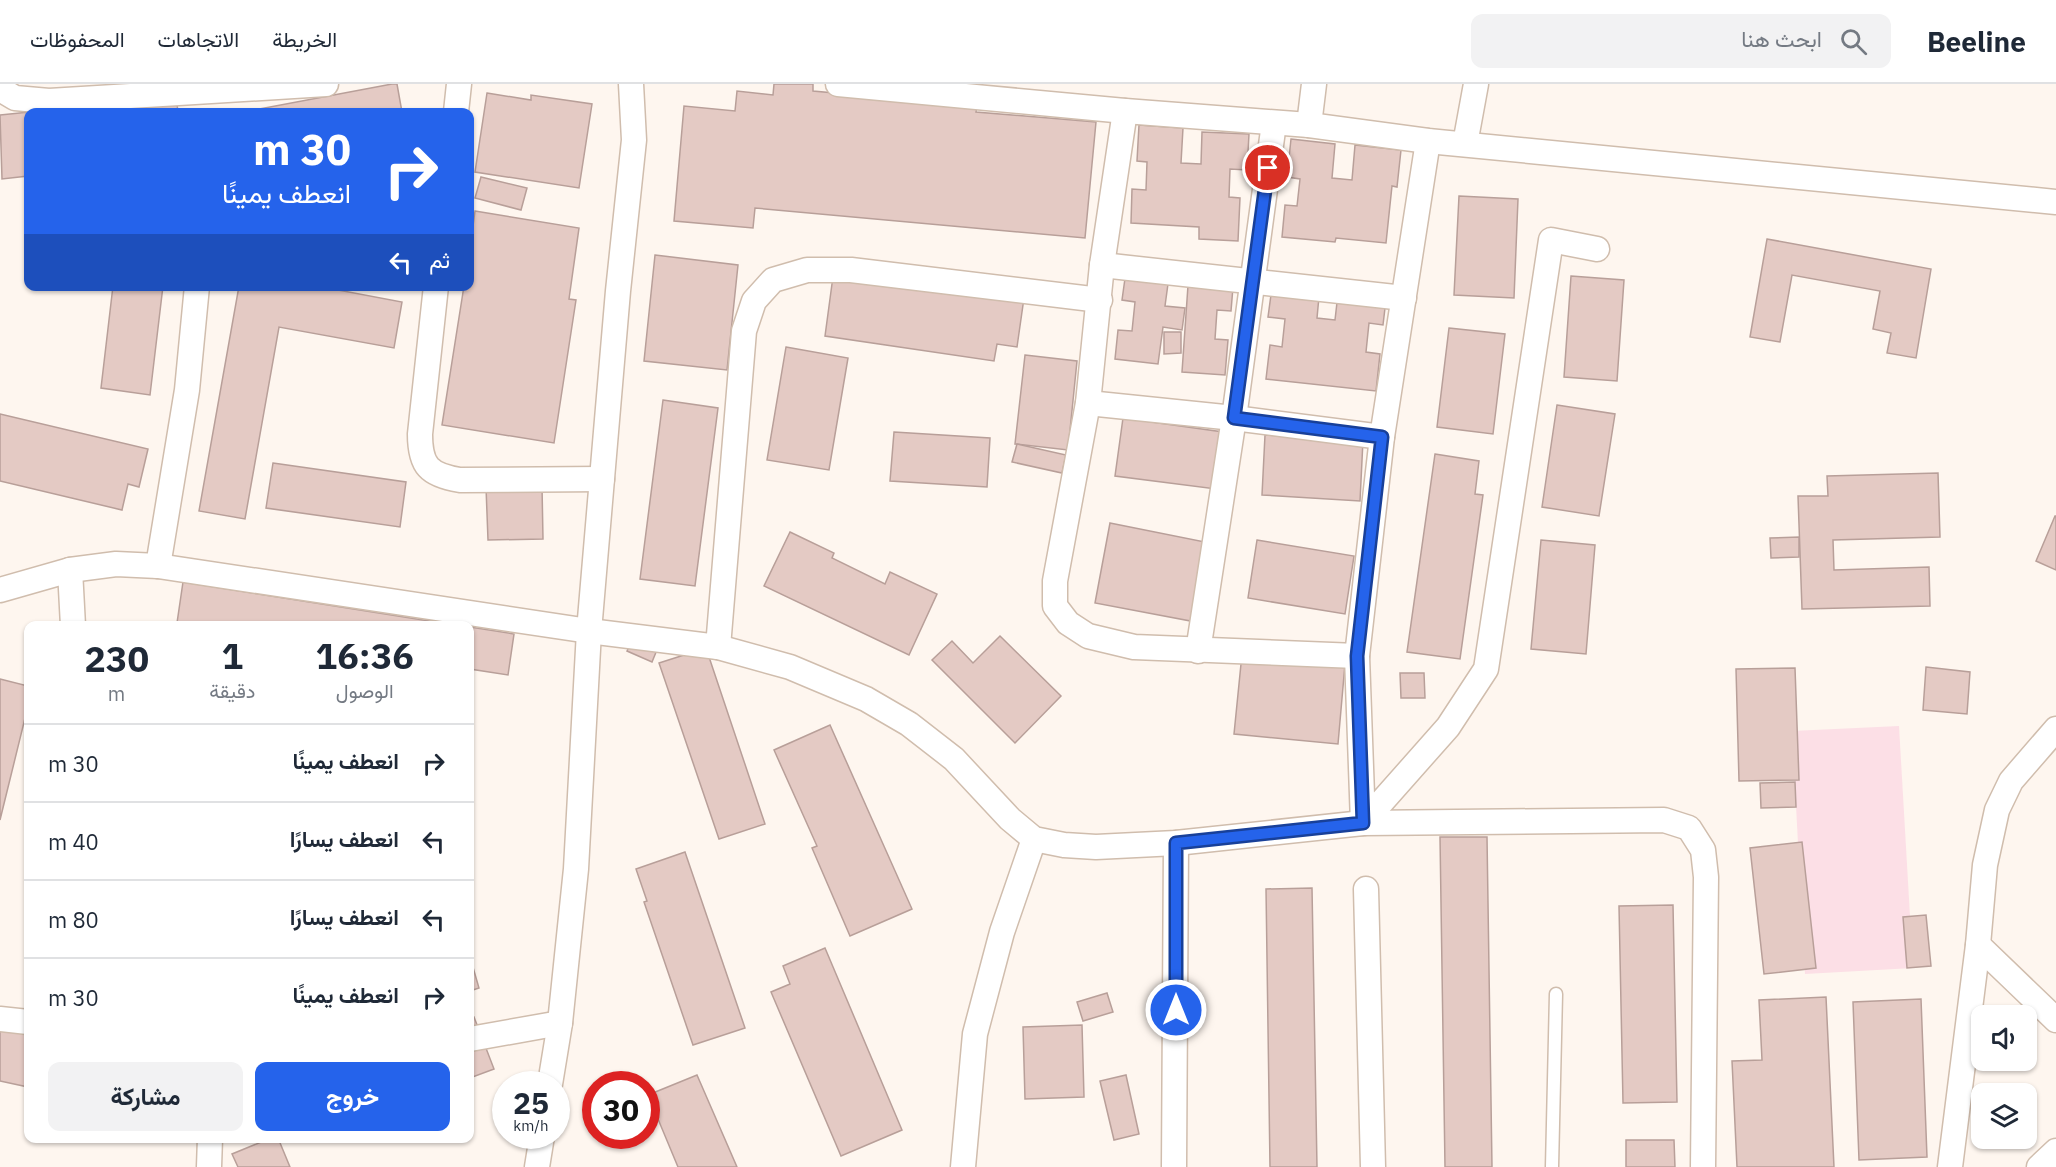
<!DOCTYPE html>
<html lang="ar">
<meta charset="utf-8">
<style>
:root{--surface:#fff;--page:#f2f2f3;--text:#1f2937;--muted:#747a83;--line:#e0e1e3;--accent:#2563eb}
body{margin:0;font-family:"IBM Plex Sans",Vazirmatn,sans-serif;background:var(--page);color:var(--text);direction:rtl;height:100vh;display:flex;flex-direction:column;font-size:22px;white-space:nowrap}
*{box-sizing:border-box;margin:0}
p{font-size:20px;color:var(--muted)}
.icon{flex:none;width:33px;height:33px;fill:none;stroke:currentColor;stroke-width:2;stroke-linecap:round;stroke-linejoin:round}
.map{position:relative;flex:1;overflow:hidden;direction:ltr}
.panel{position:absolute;left:24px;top:537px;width:450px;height:522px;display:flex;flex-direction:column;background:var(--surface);border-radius:12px;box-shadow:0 2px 4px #0004;direction:rtl}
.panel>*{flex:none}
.guide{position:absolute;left:24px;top:24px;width:450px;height:183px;border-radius:12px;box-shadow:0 2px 4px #0004;direction:rtl;background:#2563eb;color:#fff;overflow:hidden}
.tools{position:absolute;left:1971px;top:921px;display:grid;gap:12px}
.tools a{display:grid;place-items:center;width:66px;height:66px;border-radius:12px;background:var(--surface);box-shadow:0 2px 4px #0004;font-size:30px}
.speed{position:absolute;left:492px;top:987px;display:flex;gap:12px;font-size:30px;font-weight:700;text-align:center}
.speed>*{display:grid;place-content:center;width:78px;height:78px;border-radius:50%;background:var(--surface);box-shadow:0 2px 4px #0004;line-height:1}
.speed small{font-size:15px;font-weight:400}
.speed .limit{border:9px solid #d22;background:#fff;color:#111}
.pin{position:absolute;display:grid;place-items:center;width:51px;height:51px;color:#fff;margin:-26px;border:3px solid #fff;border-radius:50%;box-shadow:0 2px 6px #0007}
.me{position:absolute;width:66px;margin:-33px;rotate:0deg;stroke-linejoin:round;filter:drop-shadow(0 0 4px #0008)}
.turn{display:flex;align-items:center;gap:21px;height:126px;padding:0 24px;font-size:27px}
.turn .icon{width:78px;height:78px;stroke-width:2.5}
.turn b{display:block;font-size:42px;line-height:51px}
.then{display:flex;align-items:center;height:57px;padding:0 24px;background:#0003;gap:12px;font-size:22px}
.eta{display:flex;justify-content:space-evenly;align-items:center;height:102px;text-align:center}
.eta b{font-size:36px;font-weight:700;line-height:42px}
.button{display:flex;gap:12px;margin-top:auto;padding:12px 24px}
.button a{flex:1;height:69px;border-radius:12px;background:var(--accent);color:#fff;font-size:24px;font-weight:700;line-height:69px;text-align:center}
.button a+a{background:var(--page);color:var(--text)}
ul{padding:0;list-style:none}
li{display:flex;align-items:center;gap:18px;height:78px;padding:0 24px;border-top:2px solid var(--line)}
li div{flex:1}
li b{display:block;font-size:22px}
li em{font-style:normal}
header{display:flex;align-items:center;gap:36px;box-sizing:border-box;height:84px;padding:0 30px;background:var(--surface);border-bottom:2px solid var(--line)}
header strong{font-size:28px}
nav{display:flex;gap:33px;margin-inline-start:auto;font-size:21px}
.search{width:420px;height:54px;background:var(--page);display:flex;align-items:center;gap:15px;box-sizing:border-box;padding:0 21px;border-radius:12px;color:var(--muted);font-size:22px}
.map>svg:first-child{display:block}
</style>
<header>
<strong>Beeline</strong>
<div class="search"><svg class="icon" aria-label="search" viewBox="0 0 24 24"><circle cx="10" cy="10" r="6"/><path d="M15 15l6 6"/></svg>ابحث هنا</div>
<nav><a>الخريطة</a><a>الاتجاهات</a><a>المحفوظات</a></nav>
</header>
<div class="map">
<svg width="2056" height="1083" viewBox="0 0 2056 1083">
<rect width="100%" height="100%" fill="#fef6ef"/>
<path fill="#fcdfe6" d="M1899,642L1913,884L1805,890L1792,647Z"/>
<g fill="#e4cac4" stroke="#b89f99" stroke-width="1.5">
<path d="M392,0H397L402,28H244Z"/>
<path d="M774,0H813V7L977,22L976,28L1096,38L1085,154L755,124L753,144L674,137L684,22L735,27L737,7L773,11Z"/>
<path d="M487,9L531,16V11L592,20L579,104L475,88Z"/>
<path d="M176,13L178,28H28V92L2,95L0,31Z"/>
<path d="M1139,41L1183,44L1181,79L1201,80L1202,48L1249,50L1247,86L1230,85L1229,113L1240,114L1238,157L1199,155V143L1131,139L1132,105L1146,106L1147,78L1137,77Z"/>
<path d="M1291,55L1335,60L1332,94L1352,96L1355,61L1401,66L1397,103L1392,102L1386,159L1336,154L1335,158L1282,153L1285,121L1297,122L1300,95L1287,93Z"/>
<path d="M481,93L527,104L521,126L475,114Z"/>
<path d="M1459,112L1518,115L1514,214L1454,211Z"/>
<path d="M475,127L579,144L569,215L576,216L554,359L442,341L464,202H470V165Z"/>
<path d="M1767,155L1931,185L1916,274L1887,269L1891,249L1873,245L1880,207L1792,191L1780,258L1750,253Z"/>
<path d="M655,171L738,181L727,286L644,277Z"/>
<path d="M1127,180L1170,185L1165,222L1185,224L1182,246L1163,243L1158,280L1115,275L1118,246L1132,247L1135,218L1122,216Z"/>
<path d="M834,185L1024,214L1017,263L997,260L994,277L825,252Z"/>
<path d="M1189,187L1234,191L1231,227L1217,226L1215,255L1228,256L1225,291L1182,288Z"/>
<path d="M1571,192L1624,196L1617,297L1564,293Z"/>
<path d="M1273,196L1320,202L1317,234L1335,236L1339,201L1387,207L1383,241L1369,239L1366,268L1380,270L1376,307L1266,295L1270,261L1282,263L1285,235L1268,233Z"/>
<path d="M113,202H163L150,311L101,304Z"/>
<path d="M239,202H317L402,218L394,264L279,243L245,435L199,427Z"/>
<path d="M1449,244L1505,250L1493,350L1437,343Z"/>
<path d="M1164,248H1181V269L1164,270Z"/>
<path d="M786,263L848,274L829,386L767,376Z"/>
<path d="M1025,271L1077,277L1068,366L1015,360Z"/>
<path d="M663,316L718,324L695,502L640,495Z"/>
<path d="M1557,321L1615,330L1599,432L1542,423Z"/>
<path d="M0,330L148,365L139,403L128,400L122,426L0,397Z"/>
<path d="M1123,334L1223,348L1216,405L1115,392Z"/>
<path d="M894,348L990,354L987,403L890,397Z"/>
<path d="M1265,351L1363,356L1360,417L1262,411Z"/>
<path d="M1017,360L1066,371L1062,389L1012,378Z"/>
<path d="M1435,370L1479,377L1475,410L1483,411L1460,575L1407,568Z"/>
<path d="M273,379L406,398L400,443L266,424Z"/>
<path d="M1938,389L1940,453L1833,456L1834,486L1929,483L1930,522L1802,525L1798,412H1828L1827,392Z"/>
<path d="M542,402L543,455L488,456L486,403Z"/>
<path d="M2055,432H2056V486L2036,477Z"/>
<path d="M1110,439L1210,459L1196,538L1095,519Z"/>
<path d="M790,448L834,469L832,474L885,500L890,488L937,510L909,571L764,502Z"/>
<path d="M1799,453V473L1771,474L1770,454Z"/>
<path d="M1257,456L1354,472L1345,530L1248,514Z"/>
<path d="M1541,456L1595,461L1586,570L1531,565Z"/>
<path d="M183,498L461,542H193L177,539Z"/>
<path d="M470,543L514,550L508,591L470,585Z"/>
<path d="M637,545L661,556L652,578L627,567Z"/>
<path d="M1000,552L1061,612L1015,659L932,576L952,557L973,579Z"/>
<path d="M706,564L765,740L719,755L659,579Z"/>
<path d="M1242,570L1345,580L1338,660L1234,650Z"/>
<path d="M1926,583L1970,588L1967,630L1923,626Z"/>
<path d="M1795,584L1799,696L1739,697L1736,585Z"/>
<path d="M1400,589H1424L1425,614H1401Z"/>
<path d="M0,595L28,602V622L0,736Z"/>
<path d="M830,641L912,825L850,852L812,764L817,762L774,666Z"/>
<path d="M1795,698L1796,723L1761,724L1760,699Z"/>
<path d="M1440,753H1487L1492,1083H1445Z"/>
<path d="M1802,758L1816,884L1764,890L1750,764Z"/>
<path d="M685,768L745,944L693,961L644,818L647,817L636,785Z"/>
<path d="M1312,804L1317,1083H1270L1266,805Z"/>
<path d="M1673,821L1677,1018L1623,1019L1619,822Z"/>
<path d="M1926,831L1931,882L1907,884L1903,833Z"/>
<path d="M825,864L902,1046L841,1072L771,908L790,900L783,882Z"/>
<path d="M470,873L479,904L470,907Z"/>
<path d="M1107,909L1113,928L1083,937L1077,918Z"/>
<path d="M1826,913L1834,1083H1737L1732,977L1762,976L1759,916Z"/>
<path d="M1921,915L1927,1073L1859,1076L1853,918Z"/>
<path d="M0,930L28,936V1003L0,997Z"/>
<path d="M474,933L494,985L470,994V935Z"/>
<path d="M1082,941L1084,1013L1025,1015L1023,943Z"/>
<path d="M697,991L737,1083H678L648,1011Z"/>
<path d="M1126,991L1139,1050L1114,1056L1100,997Z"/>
<path d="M271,1054H278L290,1083H238L232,1070Z"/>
<path d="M1626,1056H1674L1675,1083H1626Z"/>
</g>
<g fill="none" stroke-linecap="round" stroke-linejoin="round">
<defs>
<path id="service" d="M1552,1083L1556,910"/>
<g id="minor">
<path d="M838,0L1125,27L1309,41L1428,57L2056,118"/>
<path d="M0,5L15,14L49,17L326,0"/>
<path d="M1125,27L1102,181L1088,319L1055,497V522L1068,539L1088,552L1134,563L1357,572"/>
<path d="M456,28L459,0"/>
<path d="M1309,41L1314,0"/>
<path d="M1428,57L1382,353L1357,572L1363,739L1448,643L1486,585L1551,156L1597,165"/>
<path d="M1465,60L1476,0"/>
<path d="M1102,181L1404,214"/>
<path d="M436,202L420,350C420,382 429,391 460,396L602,395"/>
<path d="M1088,319L1234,334L1382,353"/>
<path d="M158,482L187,306L197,202"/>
<path d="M70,486L73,542"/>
<path d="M0,506L70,486L116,480L158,482L589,547L718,563L790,583L866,615L909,640L954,675L1010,735L1034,755L1064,761L1096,763L1176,759L1363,739L1664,736L1689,744L1703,766L1706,793L1703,1083"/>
<path d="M718,563L744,247L754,217L773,196L807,186H851L1100,216"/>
<path d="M1198,567L1234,334L1274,39"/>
<path d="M1366,805L1373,1083"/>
<path d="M1978,861L2056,936"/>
<path d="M0,935L28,938"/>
<path d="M470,955L560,939"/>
<path d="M550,1000L560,939L576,785L589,547L618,207L634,56L631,0"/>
<path d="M209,1083L210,1054"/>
<path d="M537,1083L542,1052"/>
<path d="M963,1083L975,950L1002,848L1034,755"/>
<path d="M1174,1083L1176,759"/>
<path d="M1950,1083L1978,861L1985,781L1997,726L2011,697L2056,645"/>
<path d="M2039,1083L2056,1067"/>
</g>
</defs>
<use href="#service" stroke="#d0bdad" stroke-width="15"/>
<use href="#minor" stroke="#d0bdad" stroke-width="27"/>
<use href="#service" stroke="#fff" stroke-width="12"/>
<use href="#minor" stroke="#fff" stroke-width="24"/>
</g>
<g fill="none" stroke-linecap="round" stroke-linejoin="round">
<defs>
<path id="route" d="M1176,926V759L1363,739L1357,572L1382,353L1234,334L1268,84"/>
</defs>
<use href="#route" stroke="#184099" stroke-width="15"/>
<use href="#route" stroke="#2563eb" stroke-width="10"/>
</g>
</svg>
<div class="tools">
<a><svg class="icon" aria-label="sound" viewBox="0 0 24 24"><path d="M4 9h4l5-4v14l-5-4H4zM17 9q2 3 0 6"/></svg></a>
<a><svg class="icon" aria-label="layers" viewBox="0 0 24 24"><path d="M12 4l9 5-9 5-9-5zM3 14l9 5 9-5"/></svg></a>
</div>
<div class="speed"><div>25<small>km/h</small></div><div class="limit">30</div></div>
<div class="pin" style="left:1268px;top:84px;background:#d93025"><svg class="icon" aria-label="arrive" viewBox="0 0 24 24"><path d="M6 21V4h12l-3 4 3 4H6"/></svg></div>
<svg class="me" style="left:1176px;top:926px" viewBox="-20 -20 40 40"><circle r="17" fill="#2563eb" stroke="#fff" stroke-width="3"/><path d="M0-11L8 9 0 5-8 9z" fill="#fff"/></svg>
<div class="guide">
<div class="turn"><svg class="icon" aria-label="right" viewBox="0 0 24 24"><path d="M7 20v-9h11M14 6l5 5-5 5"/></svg><div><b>30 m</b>انعطف يمينًا</div></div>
<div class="then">ثم<svg class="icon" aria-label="left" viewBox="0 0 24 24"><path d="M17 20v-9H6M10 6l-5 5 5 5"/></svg></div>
</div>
<section class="panel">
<div class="eta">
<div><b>16:36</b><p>الوصول</p></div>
<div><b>1</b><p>دقيقة</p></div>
<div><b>230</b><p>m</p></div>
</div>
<ul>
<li><svg class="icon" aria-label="right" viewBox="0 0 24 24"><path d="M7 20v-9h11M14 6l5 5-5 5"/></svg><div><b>انعطف يمينًا</b></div><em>30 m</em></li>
<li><svg class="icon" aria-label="left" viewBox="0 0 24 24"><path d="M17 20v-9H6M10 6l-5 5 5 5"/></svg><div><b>انعطف يسارًا</b></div><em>40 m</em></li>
<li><svg class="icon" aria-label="left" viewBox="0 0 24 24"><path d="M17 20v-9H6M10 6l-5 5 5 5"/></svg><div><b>انعطف يسارًا</b></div><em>80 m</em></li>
<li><svg class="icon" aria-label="right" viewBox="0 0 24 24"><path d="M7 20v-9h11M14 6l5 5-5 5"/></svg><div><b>انعطف يمينًا</b></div><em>30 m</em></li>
</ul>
<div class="button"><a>خروج</a><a>مشاركة</a></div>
</section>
</div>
